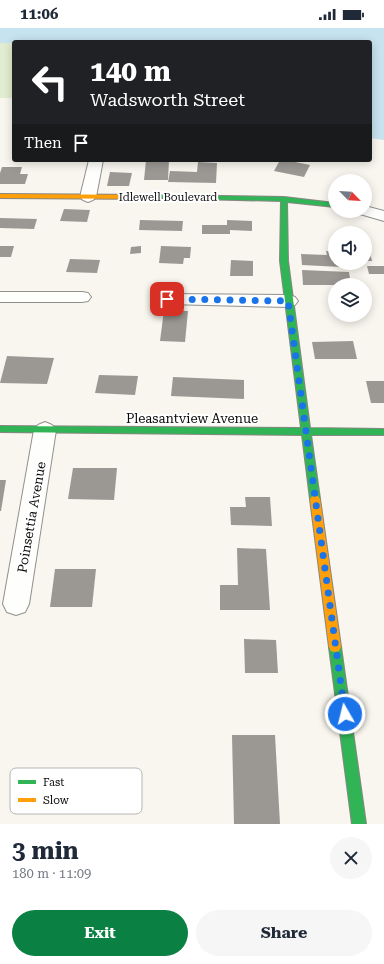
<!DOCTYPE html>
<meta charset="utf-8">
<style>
:root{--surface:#fff;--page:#f6f6f7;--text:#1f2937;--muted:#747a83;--accent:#0b8043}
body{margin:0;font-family:"Roboto Serif",serif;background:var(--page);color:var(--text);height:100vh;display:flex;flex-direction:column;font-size:15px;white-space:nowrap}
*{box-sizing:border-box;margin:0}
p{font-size:13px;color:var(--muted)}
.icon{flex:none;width:22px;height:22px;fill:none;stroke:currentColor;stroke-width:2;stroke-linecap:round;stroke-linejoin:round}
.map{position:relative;height:796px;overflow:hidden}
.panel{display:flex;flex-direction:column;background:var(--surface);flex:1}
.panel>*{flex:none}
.hud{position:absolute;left:12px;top:12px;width:360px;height:122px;border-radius:4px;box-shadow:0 2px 10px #0003;background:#202124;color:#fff;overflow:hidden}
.needle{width:26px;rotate:114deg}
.buttons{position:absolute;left:328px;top:146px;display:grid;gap:8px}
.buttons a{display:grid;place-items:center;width:44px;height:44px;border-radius:50%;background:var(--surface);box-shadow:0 2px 10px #0003;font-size:20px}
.pin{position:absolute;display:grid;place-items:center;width:34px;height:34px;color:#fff;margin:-17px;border-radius:8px;box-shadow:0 2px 6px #0006}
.me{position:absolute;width:44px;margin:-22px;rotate:352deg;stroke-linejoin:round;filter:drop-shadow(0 0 3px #0008)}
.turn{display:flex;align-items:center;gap:14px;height:84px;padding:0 12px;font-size:18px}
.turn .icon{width:52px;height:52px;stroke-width:2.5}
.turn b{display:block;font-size:28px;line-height:34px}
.then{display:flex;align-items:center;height:38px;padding:0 12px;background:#0003;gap:8px;font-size:15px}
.round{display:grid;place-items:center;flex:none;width:42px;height:42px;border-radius:21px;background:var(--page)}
.summary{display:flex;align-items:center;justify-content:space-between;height:68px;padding:0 12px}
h1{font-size:24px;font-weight:700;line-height:30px}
.button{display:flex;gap:8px;margin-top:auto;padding:8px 12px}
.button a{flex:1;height:46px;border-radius:24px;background:var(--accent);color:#fff;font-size:16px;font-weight:700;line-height:46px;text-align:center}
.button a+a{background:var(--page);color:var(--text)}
.status{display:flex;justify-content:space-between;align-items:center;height:28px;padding:0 20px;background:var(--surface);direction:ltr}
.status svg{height:11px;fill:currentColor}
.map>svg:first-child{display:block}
</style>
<div class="status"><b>11:06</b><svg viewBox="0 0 49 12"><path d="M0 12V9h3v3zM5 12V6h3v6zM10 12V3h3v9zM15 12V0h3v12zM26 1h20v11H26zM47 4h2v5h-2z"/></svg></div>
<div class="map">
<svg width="384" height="796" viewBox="0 0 384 796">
<rect width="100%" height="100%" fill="#f8f6ee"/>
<rect fill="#e2ecd0" x="0" y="15" width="14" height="55"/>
<path fill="#c7e3ef" d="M0,0H384V112L370,110V14L14,15H0Z"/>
<g fill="#9b9894">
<path d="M146,132H169L168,152H144Z"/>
<path d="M280,132H285L310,137L304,149L274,143Z"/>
<path d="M198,134L217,135L216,155L168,154L170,143L197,144Z"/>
<path d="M2,139H22L20,146H28L25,156H0V145Z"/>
<path d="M110,144L132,145L129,158H107Z"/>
<path d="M64,181L90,182L87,194L60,193Z"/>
<path d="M0,190L37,191L34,201L0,200Z"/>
<path d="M140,192L183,193L182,203L139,202Z"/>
<path d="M227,192L252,193V203L230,202V206H202V197H227Z"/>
<path d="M0,218H14L11,229H0Z"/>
<path d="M141,218V225L130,226L131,219Z"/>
<path d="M161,218L191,219L190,230H184L183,236L159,235Z"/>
<path d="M365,221H369L372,233H365Z"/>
<path d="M326,223L335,224V235H340L341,239L302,237L301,226L327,227Z"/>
<path d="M70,231L100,232L97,245L66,244Z"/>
<path d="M231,232L253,233V248H230Z"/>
<path d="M367,238H384V246H369Z"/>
<path d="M302,242L349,244L351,257H303Z"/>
<path d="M164,282L188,283L185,314L160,313Z"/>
<path d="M353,313L357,331H315L312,314Z"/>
<path d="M7,328L54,330L47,356L0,355Z"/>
<path d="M99,347L138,348L135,367L95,365Z"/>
<path d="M173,349L244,352V371L171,368Z"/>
<path d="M366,353H384V375H371Z"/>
<path d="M73,440H117L114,472L68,471Z"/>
<path d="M0,452H6L1,483H0Z"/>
<path d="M245,469H270L272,498L231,497L230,479H246Z"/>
<path d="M237,520L266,521L270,582H220V557H238Z"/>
<path d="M55,541H96L92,579H50Z"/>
<path d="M244,611L276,612L278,645H245Z"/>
<path d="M232,707H275L280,796H234Z"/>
</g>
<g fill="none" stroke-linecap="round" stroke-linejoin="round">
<defs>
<g id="street">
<path d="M89,132H103L96,169L93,172L88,174L83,172L80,169Z"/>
<path d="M365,178L384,183V193L360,186L357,183H365Z"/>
<path d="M0,264H82L88,265L91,269L88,273L82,274H0Z"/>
<path d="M167,266L289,267L295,269L298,273L295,277L289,279L167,276L161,275L158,271L161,267Z"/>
<path d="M45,394L52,397L56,402L29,576L25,584L16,587L7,584L3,576L34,402L38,397Z"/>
</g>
<g id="fast">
<path d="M157,167L284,169L335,175V179L287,174L288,233L310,400L384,401V407H311L320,471L318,474L315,475L312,474L310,471L302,407L0,404V398L301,400L280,233L281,173L155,170V168Z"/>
<path d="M335,614L339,615L341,619L366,796H352L329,619L331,615Z"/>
</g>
<g id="slow">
<path d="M0,166L157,167L160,169L157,171L0,170Z"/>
<path d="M315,467L318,468L320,471L341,619L339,623L335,624L331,623L329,619L310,471L312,468Z"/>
</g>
</defs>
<use href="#street" stroke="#91908d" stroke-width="2"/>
<use href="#fast" stroke="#888783" stroke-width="2"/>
<use href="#slow" stroke="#888783" stroke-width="2"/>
<use href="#street" fill="#fefefc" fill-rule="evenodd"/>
<use href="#fast" fill="#30b455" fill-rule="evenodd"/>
<use href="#slow" fill="#ff9f0a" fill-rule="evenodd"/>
</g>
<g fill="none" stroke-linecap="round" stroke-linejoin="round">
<path stroke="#1a73e8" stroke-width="7" stroke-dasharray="0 12.6" d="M167,271L288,273L345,686"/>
</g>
<g text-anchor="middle" stroke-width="4" stroke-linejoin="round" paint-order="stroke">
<g font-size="11" fill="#0a0a0a" stroke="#fff">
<text x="168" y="173">Idlewell Boulevard</text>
</g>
<g font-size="13" fill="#0a0a0a" stroke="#fff">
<text x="192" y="395">Pleasantview Avenue</text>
<text transform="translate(31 489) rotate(-80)" y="5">Poinsettia Avenue</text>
</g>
</g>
<rect x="10" y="740" width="132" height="46" rx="6" fill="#fff" stroke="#b6b6b6" stroke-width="1"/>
<rect x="18" y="752" width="18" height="4" fill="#30b455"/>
<rect x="18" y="770" width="18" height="4" fill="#ff9f0a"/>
<g font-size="11" fill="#0a0a0a">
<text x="43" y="758">Fast</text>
<text x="43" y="776">Slow</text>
</g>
</svg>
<div class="buttons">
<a><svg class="needle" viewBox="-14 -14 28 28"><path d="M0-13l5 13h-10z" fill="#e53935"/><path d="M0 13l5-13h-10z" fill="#747a83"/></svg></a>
<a><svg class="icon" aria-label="sound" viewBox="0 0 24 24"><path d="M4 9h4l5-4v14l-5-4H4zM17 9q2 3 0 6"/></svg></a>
<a><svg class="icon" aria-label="layers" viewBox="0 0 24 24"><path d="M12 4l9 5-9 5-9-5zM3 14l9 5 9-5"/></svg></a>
</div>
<div class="pin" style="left:167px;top:271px;background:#d93025"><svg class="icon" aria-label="arrive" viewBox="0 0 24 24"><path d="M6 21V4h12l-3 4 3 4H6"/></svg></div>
<svg class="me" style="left:345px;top:686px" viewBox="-20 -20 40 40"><circle r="17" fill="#1a73e8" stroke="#fff" stroke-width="3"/><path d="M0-11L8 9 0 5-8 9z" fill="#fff"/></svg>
<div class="hud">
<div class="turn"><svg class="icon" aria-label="left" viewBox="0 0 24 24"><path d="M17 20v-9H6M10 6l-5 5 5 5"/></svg><div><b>140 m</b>Wadsworth Street</div></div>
<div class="then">Then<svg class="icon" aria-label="arrive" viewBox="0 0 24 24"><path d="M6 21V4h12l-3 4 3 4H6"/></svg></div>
</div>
</div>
<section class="panel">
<div class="summary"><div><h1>3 min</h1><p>180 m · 11:09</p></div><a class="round"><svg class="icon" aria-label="close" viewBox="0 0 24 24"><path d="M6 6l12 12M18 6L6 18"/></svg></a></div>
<div class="button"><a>Exit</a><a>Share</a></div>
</section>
